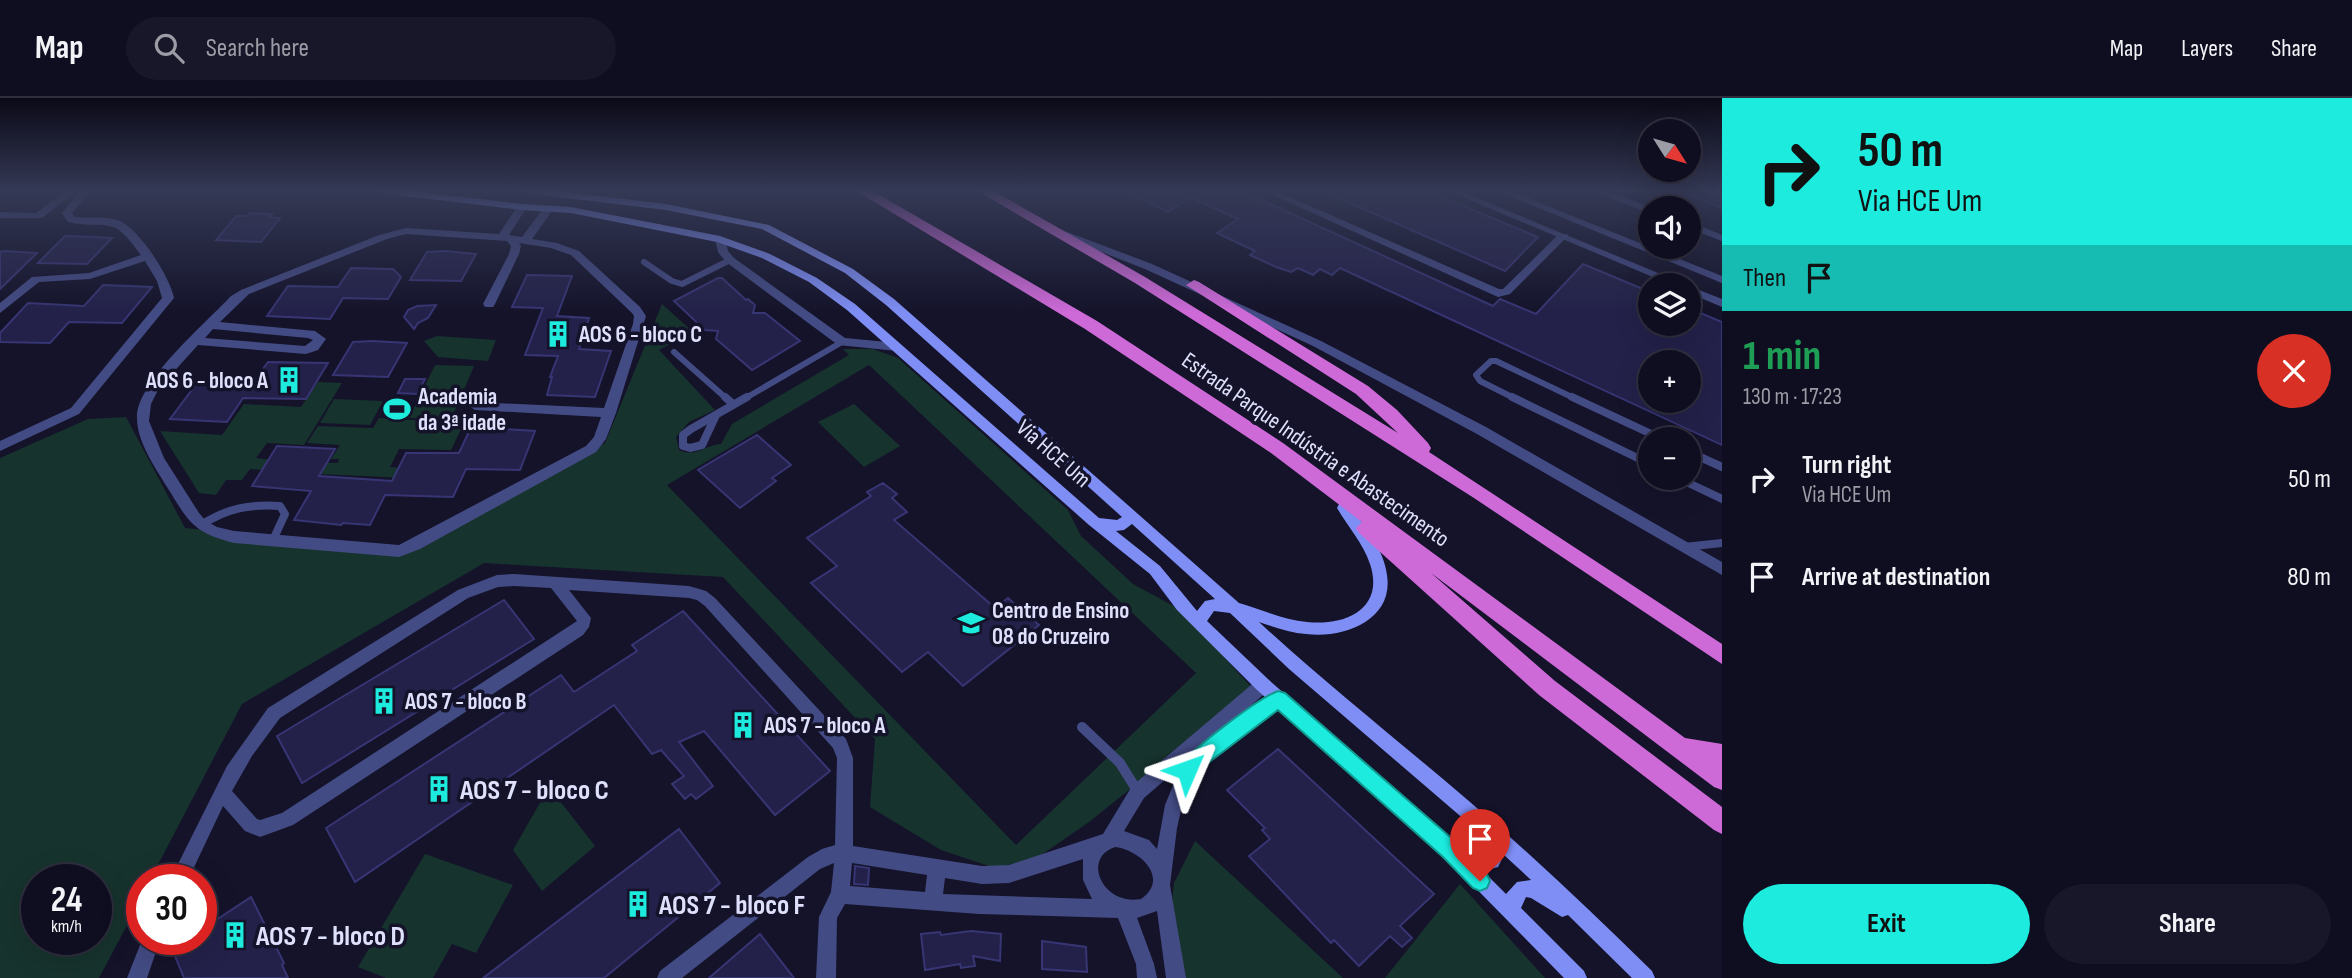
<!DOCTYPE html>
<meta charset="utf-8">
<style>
:root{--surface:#0f0e20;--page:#181729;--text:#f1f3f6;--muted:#9b9ca5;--line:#2f2e3e;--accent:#1cebde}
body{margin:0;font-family:"Sofia Sans Condensed",sans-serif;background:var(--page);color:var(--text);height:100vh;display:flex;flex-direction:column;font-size:26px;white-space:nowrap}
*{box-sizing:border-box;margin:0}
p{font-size:23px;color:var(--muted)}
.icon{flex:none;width:38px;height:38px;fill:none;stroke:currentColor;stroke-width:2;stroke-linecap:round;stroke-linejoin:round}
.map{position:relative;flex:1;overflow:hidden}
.sheet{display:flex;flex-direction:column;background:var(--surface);width:630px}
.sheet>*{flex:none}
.banner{background:#1cebde;color:#111;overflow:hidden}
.needle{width:46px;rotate:127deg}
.buttons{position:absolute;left:1638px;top:21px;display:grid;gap:14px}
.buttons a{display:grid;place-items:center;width:63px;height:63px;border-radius:50%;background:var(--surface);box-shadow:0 7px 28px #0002,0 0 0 2px var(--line);font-size:35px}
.speed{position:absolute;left:21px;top:766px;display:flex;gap:14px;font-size:35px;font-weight:700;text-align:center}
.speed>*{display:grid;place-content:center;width:91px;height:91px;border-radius:50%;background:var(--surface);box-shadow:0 7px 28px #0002,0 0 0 2px var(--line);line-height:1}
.speed small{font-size:18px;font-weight:400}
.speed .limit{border:10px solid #d22;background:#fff;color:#111}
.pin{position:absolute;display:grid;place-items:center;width:60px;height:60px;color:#fff;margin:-72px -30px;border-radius:50% 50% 50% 0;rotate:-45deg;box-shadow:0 0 7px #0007}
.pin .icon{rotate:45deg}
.me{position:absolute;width:77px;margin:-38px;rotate:47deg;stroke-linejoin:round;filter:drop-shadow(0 0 5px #0008)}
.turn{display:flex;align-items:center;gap:24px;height:147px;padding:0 21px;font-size:32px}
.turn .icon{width:91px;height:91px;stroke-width:2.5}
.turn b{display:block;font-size:49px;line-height:60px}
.then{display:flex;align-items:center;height:66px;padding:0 21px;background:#0003;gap:14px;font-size:26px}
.round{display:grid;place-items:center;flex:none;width:74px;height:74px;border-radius:37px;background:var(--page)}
.head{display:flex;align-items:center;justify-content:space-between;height:119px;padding:0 21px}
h1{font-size:42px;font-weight:700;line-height:52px;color:#1e9e55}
.action{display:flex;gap:14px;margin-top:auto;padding:14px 21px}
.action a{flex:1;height:80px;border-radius:42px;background:var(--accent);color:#111;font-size:28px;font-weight:700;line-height:80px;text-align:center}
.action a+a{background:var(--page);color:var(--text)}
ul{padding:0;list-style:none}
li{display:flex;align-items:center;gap:21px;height:98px;padding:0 21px}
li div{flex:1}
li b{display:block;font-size:26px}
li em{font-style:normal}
header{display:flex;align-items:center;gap:42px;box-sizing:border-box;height:98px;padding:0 35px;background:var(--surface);border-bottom:2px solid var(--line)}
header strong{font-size:33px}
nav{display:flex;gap:38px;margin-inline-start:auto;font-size:24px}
.search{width:490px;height:63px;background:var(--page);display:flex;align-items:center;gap:18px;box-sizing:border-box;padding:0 24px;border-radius:38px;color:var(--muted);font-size:26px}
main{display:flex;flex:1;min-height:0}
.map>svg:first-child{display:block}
</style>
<header>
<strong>Map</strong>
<div class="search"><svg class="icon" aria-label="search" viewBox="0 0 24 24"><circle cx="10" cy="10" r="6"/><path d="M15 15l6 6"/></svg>Search here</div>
<nav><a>Map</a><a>Layers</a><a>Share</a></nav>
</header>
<main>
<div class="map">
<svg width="1722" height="880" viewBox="0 0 1722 880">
<rect width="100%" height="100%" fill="#14132a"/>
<g fill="#17332e" fill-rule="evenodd">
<path d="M662,206L693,234L659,252L715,312L689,324L676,339L679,352C697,360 704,347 721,346L732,326L849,257L843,251H873L898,260L1068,412L1081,438L1133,486L1181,512L1254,592L1089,724L1037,760L995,770L941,752L870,709L875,641L723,479L484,465L242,606L150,782H142V799L99,880H0V360L88,321L126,319L185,430L395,453L605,345ZM869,267L1196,575L1016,747L667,387ZM37,782H96V842H37Z"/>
<path d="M437,238L496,242L488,263L438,259L424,243Z"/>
<path d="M435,267L474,268L451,322L409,320Z"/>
<path d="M318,284L342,285L304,347L267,345L256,360L273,362L267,372L250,371L242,382H226L216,397L199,395L160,333L222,337L244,306L301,309Z"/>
<path d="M334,301L383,303L370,327L320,325Z"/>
<path d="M854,306L900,348L864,369L818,324Z"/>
<path d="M379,320L464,325L451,352L399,351L390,369L411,371L407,380L318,376L311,364L338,365L339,361H331L340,347L307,345L318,328L373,330Z"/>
<path d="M549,689L595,748L542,793L513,752Z"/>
<path d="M1195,743L1343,880H1176L1169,832L1174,785Z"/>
<path d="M425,756L513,787L476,855L452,846L433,880H386L358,869Z"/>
<path d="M1460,786L1545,880H1385Z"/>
</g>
<g fill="#232149" stroke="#373573" stroke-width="2" fill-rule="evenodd">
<path d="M1122,92H1240L1493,208L1500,201L1536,216L1583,166L1650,194V226H1689V210L1722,224V347L1340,170L1332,177L1320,171L1313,177L1298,170L1291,174L1276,169L1250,157L1255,153L1217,135L1238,121L1190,99L1168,114ZM1650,264H1689V303H1650Z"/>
<path d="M1320,92H1425L1538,139L1505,173Z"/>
<path d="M1677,92H1722V110L1677,93Z"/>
<path d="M250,115L272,116L269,119L280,120L261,144L216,142L236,118H247Z"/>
<path d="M65,138L96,139L112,140L87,166L38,165Z"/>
<path d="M5,153L37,155L0,191V154Z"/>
<path d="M445,153L476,156L461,183L410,182L427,154Z"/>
<path d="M351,170L393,171L401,179L388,201L343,200L330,221L267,218L288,188L338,189Z"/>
<path d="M527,177L572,178L557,218L589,220L579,251L611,253L595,299L547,297L552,279H550L558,258L525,257L543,210L512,209Z"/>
<path d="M718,180H722L746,202L748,201L755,207L753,215H765L800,243L752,272L716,241L718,233L705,232L674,203Z"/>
<path d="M103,187L152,189L122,225L69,224L50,245L0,244V235L28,205L84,208Z"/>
<path d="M436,207L428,220L418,225L414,231L404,219L408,212L417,208Z"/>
<path d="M353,244L372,243L407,245L388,279L333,277Z"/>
<path d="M268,264L328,265L306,301L243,300L227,324L170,321L197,285L252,286Z"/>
<path d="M405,281H425L417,296L398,295Z"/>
<path d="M471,329L535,333L520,372L466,371L453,399L385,397L370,427L343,425L341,427L294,422L311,393L252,388L277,348L335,351L319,378L392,383L406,355H459Z"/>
<path d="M757,337L791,367L772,380L776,383L740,410L698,372Z"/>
<path d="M883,385L897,396L892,400L907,414L894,422L995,510L1008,500L1039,527L963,588L928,554L902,574L811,485L837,468L807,440L871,398L867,394Z"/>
<path d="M504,502L534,541L302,685L277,638Z"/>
<path d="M683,513L830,673L775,717L704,633L679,644L713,688L696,701L691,696L685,701L672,686L684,678L661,652L652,656L614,607L355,784L326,730L561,577L574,594L637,553L632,547Z"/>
<path d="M1278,651L1434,796L1400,828L1412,840L1402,849L1390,838L1359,868L1334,842L1331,845L1249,758L1270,741L1262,732L1265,730L1227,692Z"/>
<path d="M679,731L720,785L604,880H483Z"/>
<path d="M855,768L869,770L868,787L854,786Z"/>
<path d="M251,799L284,865L282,867L288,880H184L172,851L186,842H201V832Z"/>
<path d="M971,833L1001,836L1000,863L973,858L975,868L961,870L960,866L925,872L921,836L940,834L941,837Z"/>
<path d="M760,836L794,880H709L724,867Z"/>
<path d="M1042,843L1086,849L1087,874L1042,871Z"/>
</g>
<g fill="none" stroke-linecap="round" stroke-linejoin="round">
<g stroke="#434b84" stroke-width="6">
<path d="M1596,92L1650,112"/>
<path d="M1689,127L1722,140"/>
<path d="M644,164L672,183L682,186L730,162"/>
<path d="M674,254L727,301"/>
<path d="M744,301L842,244"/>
<path d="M1516,301L1480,283L1476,277L1491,263H1496L1576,301"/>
</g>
<g stroke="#434b84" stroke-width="8">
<path d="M725,299L733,306"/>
<path d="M1512,299L1650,366"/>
<path d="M1572,299L1662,341"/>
<path d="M716,317L702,347L690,350L683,348V337L691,331L747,299"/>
<path d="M1689,354L1722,369"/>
<path d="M1678,380L1722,401"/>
<path d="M201,427C228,410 249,406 280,408L285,416L273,442"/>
<path d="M1684,449L1722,445"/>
</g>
<path stroke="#434b84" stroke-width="10" d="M1082,629L1120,665L1138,694"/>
<g fill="#434b84" fill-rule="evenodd">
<path d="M66,92H77L42,120H0V114L36,115Z"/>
<path d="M81,92H91L72,115L75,119C90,121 106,117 120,123C140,132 170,179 174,200L79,316L0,353V343L71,310L162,200L157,183L145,163L90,181L39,184L0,215V205L32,179L89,175L141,157C110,114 111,133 68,124L62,115Z"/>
<path d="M1262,92H1274L1499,191H1503L1559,136H1567L1568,138L1510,196L1498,199Z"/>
<path d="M522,106L527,109L509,137L522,139L545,108H553L554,110L532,141L557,145L579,153L640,209L646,218L616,315L606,341L596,354L420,451L399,459L234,445C192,434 189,424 167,389C155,369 137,344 137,320C136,284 206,225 231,198L241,192L379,137L406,130L499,136L518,107ZM406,136L507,143L511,148L509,156L483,206L485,209H493L495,206L519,156L521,148L519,145L551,150L571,157L632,215L634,218L633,226L604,310L475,304L469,308L475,312L601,319L594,339L586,348L399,447L234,433L217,429L206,423L199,415L164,360L149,323L151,306L159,290L198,247L306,256L318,252L326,241L315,233L220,224L249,196L387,141ZM213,231L308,240L313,242L305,248L205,240Z"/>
<path d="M720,138L725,141L728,153L734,160L845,240L897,245L903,249L897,253L838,247L726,164L718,154L715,141Z"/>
<path d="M514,476L689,488L706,493L715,500L846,641L853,660V748L982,768L1009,767L1103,736L1132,688L1257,582L1263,580L1269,582L1271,587L1269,592L1235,621L1278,594L1284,596L1286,601L1284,606L1210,659L1193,679L1185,695L1177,730L1170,787L1186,880H1166L1157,813L1137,820L1154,866L1157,880H1137L1136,866L1118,820L979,816L845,806L837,820L836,880H816L819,819L831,794L834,765L820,771L682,880H657L660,873L808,759L822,751L835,747L837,660L833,650L705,508L697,502L689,500L569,492L591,520L589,529L583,537L293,727L260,739L245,733L223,708L188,782H170L227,668L268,610L458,492L497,477ZM514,488L551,490L577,523L282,715L260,722L257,721L232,693L252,658L280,620L468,500L498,489ZM1181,668L1165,707L1157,751L1149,742L1124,733L1144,700ZM1115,749C1141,752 1170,781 1141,801C1103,808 1081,760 1115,749ZM1083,761V782L1092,801L943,796L945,780L982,786L1009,785ZM852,765L927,777L925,794L850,788Z"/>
<path d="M142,842H160L147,880H127Z"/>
</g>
<g fill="#434b84" fill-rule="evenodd">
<path d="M1446,92H1458L1687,187H1672Z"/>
<path d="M1495,92H1508L1722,178V185Z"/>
<path d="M1062,132L1152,166L1321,243L1486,329L1722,464V477L1477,336L1313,248L1145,171L1058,137V133Z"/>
<path d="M1689,188L1722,201V209L1689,195Z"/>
</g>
<path fill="#7e8ef4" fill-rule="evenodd" d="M375,92H401L522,106L571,109L720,138L770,156L817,180L855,206L1099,420L1117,422L1122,419L886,207L845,175L762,131L666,112L526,95L521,92H547L666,106L769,127L853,171L894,201L1239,505C1261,511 1283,522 1307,524C1345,528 1385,511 1370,466C1363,445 1348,429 1337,410L1339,406H1349C1363,427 1384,450 1387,477C1394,522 1344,541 1306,536C1290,535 1274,529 1259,524C1337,596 1422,661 1501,731C1553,777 1603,825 1652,873L1655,880H1632L1568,817L1562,819L1531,800L1526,799L1521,810L1584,873L1587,880H1564L1444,758L1257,592L1177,512L1150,476L1089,427L847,212L809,184L762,160L717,144L571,115L522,112L380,95ZM1132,426L1215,501L1205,503L1197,513L1160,468L1116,433L1124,432ZM1214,513L1230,515L1289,571L1487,741L1489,750L1487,755H1481L1458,748L1269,582L1207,523ZM1504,757L1531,782L1517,784L1506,796L1483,773L1498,769Z"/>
<g fill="#ce6ad8" fill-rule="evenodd">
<path d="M855,92H871L1097,223L1283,345L1685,640L1722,646V692L1714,689L1431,475L1555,583L1722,709V736L1714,732L1539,597L1359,435L1356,430L1362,424L1271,355L1085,231Z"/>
<path d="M976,92H992L1145,179L1398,335L1356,296L1186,187L1194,182L1199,184L1368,288L1397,312L1428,345L1431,350L1429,354L1722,546V566L1474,400L1135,185Z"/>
</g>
</g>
<linearGradient id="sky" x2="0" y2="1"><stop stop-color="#0b0a17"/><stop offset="0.43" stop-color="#343955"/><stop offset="1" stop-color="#343955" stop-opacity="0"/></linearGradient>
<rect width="1722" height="215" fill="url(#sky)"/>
<path fill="#1cebde" stroke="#129990" stroke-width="2" d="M1278,593L1285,595L1457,745L1487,776L1490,783L1487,790L1480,793L1473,790L1443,759L1278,612L1187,681L1181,678L1178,672C1186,654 1259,600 1278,593Z"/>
<defs>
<symbol id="building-bare" viewBox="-9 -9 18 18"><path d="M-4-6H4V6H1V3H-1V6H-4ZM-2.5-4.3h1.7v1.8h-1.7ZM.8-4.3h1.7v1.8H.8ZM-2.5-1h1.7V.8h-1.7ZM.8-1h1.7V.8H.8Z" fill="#1cebde" stroke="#14132a" stroke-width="2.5" paint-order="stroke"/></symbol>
<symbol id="stadium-bare" viewBox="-9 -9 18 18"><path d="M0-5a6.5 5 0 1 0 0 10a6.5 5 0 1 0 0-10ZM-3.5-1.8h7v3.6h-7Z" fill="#1cebde" stroke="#14132a" stroke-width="2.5" paint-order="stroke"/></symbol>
<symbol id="school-bare" viewBox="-9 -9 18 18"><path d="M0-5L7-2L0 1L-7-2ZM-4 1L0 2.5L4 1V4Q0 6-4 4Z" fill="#1cebde" stroke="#14132a" stroke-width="2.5" paint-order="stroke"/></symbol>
</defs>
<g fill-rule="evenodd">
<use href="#building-bare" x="539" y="217" width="38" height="38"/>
<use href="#building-bare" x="270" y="263" width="38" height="38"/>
<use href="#stadium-bare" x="378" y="292" width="38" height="38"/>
<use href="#school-bare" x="952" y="506" width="38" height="38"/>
<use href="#building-bare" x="365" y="584" width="38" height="38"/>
<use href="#building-bare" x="724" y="608" width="38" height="38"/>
<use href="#building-bare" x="420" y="672" width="38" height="38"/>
<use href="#building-bare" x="619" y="787" width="38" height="38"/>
<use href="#building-bare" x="216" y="818" width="38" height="38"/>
</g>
<g text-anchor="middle" stroke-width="7" stroke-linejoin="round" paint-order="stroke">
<g font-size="23" font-weight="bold" fill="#dfe0fc" stroke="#14132a" text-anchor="start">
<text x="579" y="244">AOS 6 - bloco C</text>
<text x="268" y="290" text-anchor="end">AOS 6 - bloco A</text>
<text x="418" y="306">Academia<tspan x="418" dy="26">da 3ª idade</tspan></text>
<text x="992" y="520">Centro de Ensino<tspan x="992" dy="26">08 do Cruzeiro</tspan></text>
<text x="405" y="611">AOS 7 - bloco B</text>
<text x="764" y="635">AOS 7 - bloco A</text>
</g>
<g font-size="23" fill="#dfe0fc" stroke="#14132a">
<text transform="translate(1316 351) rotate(35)" y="8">Estrada Parque Indústria e Abastecimento</text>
<text transform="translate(1054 355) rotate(41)" y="8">Via HCE Um</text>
</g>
<g font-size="28" font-weight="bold" fill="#dfe0fc" stroke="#14132a" text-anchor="start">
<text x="460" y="701">AOS 7 - bloco C</text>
<text x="659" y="816">AOS 7 - bloco F</text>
<text x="256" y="847">AOS 7 - bloco D</text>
</g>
</g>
</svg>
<div class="buttons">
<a><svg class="needle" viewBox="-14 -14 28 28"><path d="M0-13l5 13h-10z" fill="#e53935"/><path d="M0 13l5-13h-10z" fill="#9b9ca5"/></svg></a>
<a><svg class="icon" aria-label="sound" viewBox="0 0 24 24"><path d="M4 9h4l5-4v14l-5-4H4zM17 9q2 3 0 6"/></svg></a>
<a><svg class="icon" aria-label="layers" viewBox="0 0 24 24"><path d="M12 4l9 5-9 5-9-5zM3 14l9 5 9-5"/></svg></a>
<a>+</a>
<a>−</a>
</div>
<div class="speed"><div>24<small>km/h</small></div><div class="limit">30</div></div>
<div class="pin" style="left:1480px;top:783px;background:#d93025"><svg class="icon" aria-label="arrive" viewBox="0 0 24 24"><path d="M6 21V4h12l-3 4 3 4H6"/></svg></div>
<svg class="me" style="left:1187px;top:672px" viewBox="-20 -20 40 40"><path d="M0-17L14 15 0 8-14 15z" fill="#1cebde" stroke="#fff" stroke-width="4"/></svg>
</div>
<section class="sheet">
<div class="banner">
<div class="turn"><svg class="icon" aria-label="right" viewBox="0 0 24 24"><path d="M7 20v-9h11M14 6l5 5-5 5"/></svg><div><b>50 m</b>Via HCE Um</div></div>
<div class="then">Then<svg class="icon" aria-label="arrive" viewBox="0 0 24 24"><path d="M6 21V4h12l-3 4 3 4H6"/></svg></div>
</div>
<div class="head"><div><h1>1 min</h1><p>130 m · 17:23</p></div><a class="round" style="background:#d93025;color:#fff"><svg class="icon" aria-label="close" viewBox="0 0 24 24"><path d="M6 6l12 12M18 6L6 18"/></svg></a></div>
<ul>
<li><svg class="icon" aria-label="right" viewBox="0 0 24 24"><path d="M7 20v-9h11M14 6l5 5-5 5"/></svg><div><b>Turn right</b><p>Via HCE Um</p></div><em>50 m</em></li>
<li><svg class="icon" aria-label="arrive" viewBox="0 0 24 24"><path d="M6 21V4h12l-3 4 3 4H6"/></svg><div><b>Arrive at destination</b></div><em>80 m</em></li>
</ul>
<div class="action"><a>Exit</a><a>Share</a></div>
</section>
</main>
